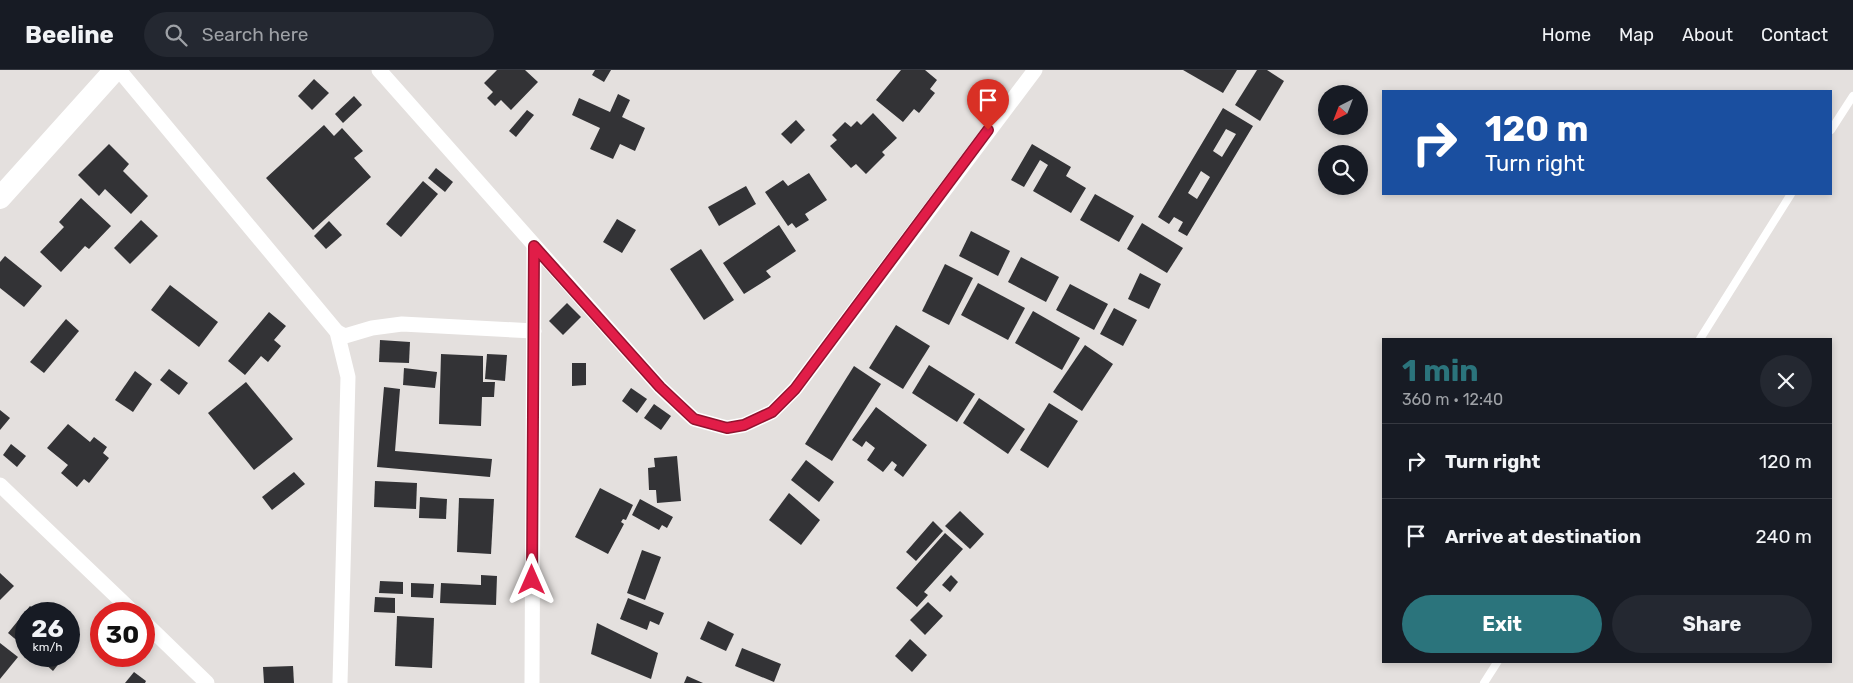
<!DOCTYPE html>
<meta charset="utf-8">
<style>
:root{--surface:#171b24;--page:#242831;--text:#f1f3f6;--muted:#9ea1a6;--line:#363941;--accent:#2b747c}
body{margin:0;font-family:Rubik,sans-serif;background:var(--page);color:var(--text);height:100vh;display:flex;flex-direction:column;font-size:19px;white-space:nowrap}
*{box-sizing:border-box;margin:0}
p{font-size:16px;color:var(--muted)}
.icon{flex:none;width:28px;height:28px;fill:none;stroke:currentColor;stroke-width:2;stroke-linecap:round;stroke-linejoin:round}
.map{position:relative;flex:1;overflow:hidden}
.details{position:absolute;left:1382px;top:268px;width:450px;height:325px;display:flex;flex-direction:column;background:var(--surface);border-radius:0px;box-shadow:0 2px 8px #0003}
.details>*{flex:none}
.banner{position:absolute;left:1382px;top:20px;width:450px;height:105px;border-radius:0px;box-shadow:0 2px 8px #0003;background:#1a4fa0;color:#fff;overflow:hidden}
.needle{width:32px;rotate:222deg}
.buttons{position:absolute;left:1318px;top:15px;display:grid;gap:10px}
.buttons a{display:grid;place-items:center;width:50px;height:50px;border-radius:50%;background:var(--surface);box-shadow:0 2px 8px #0003;font-size:25px}
.speed{position:absolute;left:15px;top:532px;display:flex;gap:10px;font-size:25px;font-weight:700;text-align:center}
.speed>*{display:grid;place-content:center;width:65px;height:65px;border-radius:50%;background:var(--surface);box-shadow:0 2px 8px #0003;line-height:1}
.speed small{font-size:12px;font-weight:400}
.speed .limit{border:8px solid #d22;background:#fff;color:#111}
.pin{position:absolute;display:grid;place-items:center;width:42px;height:42px;color:#fff;margin:-51px -21px;border-radius:50% 50% 50% 0;rotate:-45deg;box-shadow:0 0 5px #0007}
.pin .icon{rotate:45deg}
.me{position:absolute;width:55px;margin:-28px;rotate:0deg;stroke-linejoin:round;filter:drop-shadow(0 0 4px #0008)}
.turn{display:flex;align-items:center;gap:18px;height:105px;padding:0 20px;font-size:22px}
.turn .icon{width:65px;height:65px;stroke-width:2.5}
.turn b{display:block;font-size:35px;line-height:42px}
.round{display:grid;place-items:center;flex:none;width:52px;height:52px;border-radius:26px;background:var(--page)}
.overview{display:flex;align-items:center;justify-content:space-between;height:85px;padding:0 20px}
h1{font-size:30px;font-weight:700;line-height:38px;color:var(--accent)}
.cta{display:flex;gap:10px;margin-top:auto;padding:10px 20px}
.cta a{flex:1;height:58px;border-radius:30px;background:var(--accent);color:#fff;font-size:20px;font-weight:700;line-height:58px;text-align:center}
.cta a+a{background:var(--page);color:var(--text)}
ul{padding:0;list-style:none}
li{display:flex;align-items:center;gap:15px;height:75px;padding:0 20px;border-top:1px solid var(--line)}
li div{flex:1}
li b{display:block;font-size:19px}
li em{font-style:normal}
header{display:flex;align-items:center;gap:30px;box-sizing:border-box;height:70px;padding:0 25px;background:var(--surface);border-bottom:1px solid var(--line)}
header strong{font-size:24px}
nav{display:flex;gap:28px;margin-inline-start:auto;font-size:18px}
.search{width:350px;height:45px;background:var(--page);display:flex;align-items:center;gap:12px;box-sizing:border-box;padding:0 18px;border-radius:28px;color:var(--muted);font-size:19px}
.map>svg:first-child{display:block}
</style>
<header>
<strong>Beeline</strong>
<div class="search"><svg class="icon" aria-label="search" viewBox="0 0 24 24"><circle cx="10" cy="10" r="6"/><path d="M15 15l6 6"/></svg>Search here</div>
<nav><a>Home</a><a>Map</a><a>About</a><a>Contact</a></nav>
</header>
<div class="map">
<svg width="1853" height="613" viewBox="0 0 1853 613">
<rect width="100%" height="100%" fill="#e4e0de"/>
<g fill="#333336" fill-rule="evenodd">
<path d="M497,0H525L538,12L511,40L501,30L495,36L487,28L493,22L484,13Z"/>
<path d="M595,0H611L604,12L592,5Z"/>
<path d="M901,0H925L937,10L930,19L935,23L919,43L914,39L903,52L876,30Z"/>
<path d="M1183,0H1237L1223,23Z"/>
<path d="M1257,0H1267L1284,11L1260,51L1235,35Z"/>
<path d="M314,9L329,23L312,40L298,26Z"/>
<path d="M618,24L630,30L622,47L645,58L635,81L620,74L613,89L590,79L600,58L572,45L579,28L610,42Z"/>
<path d="M354,26L362,35L343,53L335,44Z"/>
<path d="M1223,38L1253,56L1187,166L1178,161L1183,152L1174,147L1169,154L1158,147ZM1226,59L1236,64L1222,87L1213,81ZM1201,101L1210,107L1197,129L1188,123Z"/>
<path d="M527,40L534,45L516,67L509,61Z"/>
<path d="M873,43L897,68L882,82L885,85L866,104L856,94L851,98L830,76L837,70L832,65L845,52L851,57L857,51L861,55Z"/>
<path d="M796,50L805,60L791,74L781,64Z"/>
<path d="M324,55L334,66L342,58L363,81L354,88L371,107L313,160L266,108Z"/>
<path d="M109,74L129,94L123,101L148,126L131,144L105,119L99,126L78,105Z"/>
<path d="M1032,74L1071,97L1066,106L1086,118L1071,143L1033,121L1048,95L1040,90L1024,117L1011,110Z"/>
<path d="M436,98L453,112L445,122L428,108Z"/>
<path d="M809,103L827,130L805,144L809,150L796,158L792,153L788,156L765,122L783,110L788,116Z"/>
<path d="M423,111L438,124L401,167L386,154Z"/>
<path d="M746,116L756,134L719,156L708,137Z"/>
<path d="M1095,124L1134,146L1119,172L1080,150Z"/>
<path d="M81,128L111,156L89,179L85,176L61,202L40,182L64,157L59,152Z"/>
<path d="M617,149L636,160L622,183L603,172Z"/>
<path d="M141,150L158,166L130,194L114,178Z"/>
<path d="M329,151L342,165L326,179L314,166Z"/>
<path d="M1142,153L1183,178L1167,203L1127,179Z"/>
<path d="M779,155L796,181L766,201L771,207L744,224L723,193Z"/>
<path d="M971,161L1010,181L998,206L959,186Z"/>
<path d="M701,179L734,230L704,250L670,199Z"/>
<path d="M5,186L42,216L24,237L0,218V192Z"/>
<path d="M1021,187L1059,207L1046,232L1008,212Z"/>
<path d="M945,194L973,208L949,255L922,241Z"/>
<path d="M1140,203L1161,214L1149,239L1128,229Z"/>
<path d="M978,213L1025,238L1008,270L961,245Z"/>
<path d="M1070,214L1108,234L1094,260L1056,240Z"/>
<path d="M170,215L218,252L199,277L151,240Z"/>
<path d="M567,233L581,247L563,265L549,251Z"/>
<path d="M1114,238L1137,250L1123,276L1100,264Z"/>
<path d="M1033,241L1080,268L1062,300L1015,273Z"/>
<path d="M269,242L286,256L274,270L281,276L268,292L261,286L245,305L228,291Z"/>
<path d="M66,249L79,261L44,303L30,292Z"/>
<path d="M896,255L930,276L903,319L869,298Z"/>
<path d="M380,270L410,272L409,293L379,292Z"/>
<path d="M1085,275L1113,294L1082,341L1053,322Z"/>
<path d="M441,284L483,286V312H495L494,327H482L481,356L439,354Z"/>
<path d="M487,284L507,285L505,311L485,309Z"/>
<path d="M572,293H586V315L572,316Z"/>
<path d="M929,295L975,324L957,352L912,323Z"/>
<path d="M854,296L881,314L832,391L805,374Z"/>
<path d="M404,298L437,302L435,318L403,315Z"/>
<path d="M169,299L188,313L179,325L160,310Z"/>
<path d="M135,301L152,314L133,342L115,330Z"/>
<path d="M246,312L293,369L254,400L208,343Z"/>
<path d="M384,317L400,319L395,381L492,389L490,407L377,397Z"/>
<path d="M631,318L647,329L637,343L622,331Z"/>
<path d="M979,328L1025,359L1008,384L963,353Z"/>
<path d="M1049,333L1078,351L1048,398L1020,380Z"/>
<path d="M654,334L671,346L661,360L644,348Z"/>
<path d="M876,337L927,375L903,407L894,400L897,395L892,391L883,402L867,390L875,378L866,371L862,377L852,370Z"/>
<path d="M0,340L10,348L0,360Z"/>
<path d="M68,354L90,372L94,367L107,377L103,383L109,388L89,413L84,409L77,417L61,403L68,395L47,378Z"/>
<path d="M11,374L26,386L17,397L3,385Z"/>
<path d="M677,386L681,431L657,433L656,420H649L648,398L655,397L654,388Z"/>
<path d="M806,390L834,412L819,432L791,410Z"/>
<path d="M294,402L305,414L272,440L262,427Z"/>
<path d="M375,411L417,413L416,439L374,437Z"/>
<path d="M600,418L633,435L626,450L623,449L621,452L624,454L608,484L575,467Z"/>
<path d="M789,423L820,450L801,475L769,450Z"/>
<path d="M420,427L447,429L446,449L419,448Z"/>
<path d="M459,428L494,429L491,484L457,482Z"/>
<path d="M640,429L673,447L667,458L662,455L659,460L632,445Z"/>
<path d="M960,441L984,464L970,479L945,456Z"/>
<path d="M933,451L943,461L916,491L906,482Z"/>
<path d="M945,463L963,479L924,522L928,525L917,537L896,518Z"/>
<path d="M642,480L661,487L645,530L627,523Z"/>
<path d="M0,503L14,516L0,530Z"/>
<path d="M481,505L497,506L496,535L440,533L441,513L481,515Z"/>
<path d="M951,505L958,512L950,522L942,515Z"/>
<path d="M380,511L403,512V524L379,523Z"/>
<path d="M411,513L434,514L433,528L411,527Z"/>
<path d="M375,527L395,528V543L374,542Z"/>
<path d="M628,528L664,543L659,555L650,551L647,560L620,549Z"/>
<path d="M928,532L943,546L925,565L910,550Z"/>
<path d="M30,536L39,544H26V578L8,563Z"/>
<path d="M397,546L434,548L432,598L395,596Z"/>
<path d="M708,551L734,564L726,581L700,569Z"/>
<path d="M597,553L658,583L651,609L591,584Z"/>
<path d="M69,569L75,574L69,582Z"/>
<path d="M910,569L927,585L912,602L895,586Z"/>
<path d="M0,573L18,587L0,609Z"/>
<path d="M742,578L781,594L774,612L735,596Z"/>
<path d="M36,586H65L53,601Z"/>
<path d="M293,596L294,613H264L263,597Z"/>
<path d="M134,602L146,611L145,613H125Z"/>
<path d="M687,606L703,613H684Z"/>
</g>
<g fill="none" stroke-linecap="round" stroke-linejoin="round">
<g stroke="#fff" stroke-width="8">
<path d="M1831,60L1853,26"/>
<path d="M1700,269L1791,124"/>
<path d="M1484,613L1498,591"/>
</g>
<g stroke="#fff" stroke-width="15">
<path d="M119,0L337,262L348,307L340,613"/>
<path d="M379,0L660,317L694,349L727,358L744,355L772,342L795,319L1035,0"/>
<path d="M337,262L345,266L372,258L402,254L534,261"/>
<path d="M0,415L135,544"/>
<path d="M144,552L207,613"/>
<path d="M532,613L534,176"/>
</g>
<path stroke="#fff" stroke-width="22" d="M0,128L115,0"/>
</g>
<g fill="none" stroke-linecap="round" stroke-linejoin="round">
<defs>
<path id="route" d="M532,510L534,176L660,317L694,349L727,358L744,355L772,342L795,319L988,60"/>
</defs>
<use href="#route" stroke="#92132f" stroke-width="12"/>
<use href="#route" stroke="#e11d48" stroke-width="9"/>
</g>
</svg>
<div class="buttons">
<a><svg class="needle" viewBox="-14 -14 28 28"><path d="M0-13l5 13h-10z" fill="#e53935"/><path d="M0 13l5-13h-10z" fill="#9ea1a6"/></svg></a>
<a><svg class="icon" aria-label="search" viewBox="0 0 24 24"><circle cx="10" cy="10" r="6"/><path d="M15 15l6 6"/></svg></a>
</div>
<div class="speed"><div>26<small>km/h</small></div><div class="limit">30</div></div>
<div class="pin" style="left:988px;top:60px;background:#d93025"><svg class="icon" aria-label="arrive" viewBox="0 0 24 24"><path d="M6 21V4h12l-3 4 3 4H6"/></svg></div>
<svg class="me" style="left:532px;top:510px" viewBox="-20 -20 40 40"><path d="M0-17L14 15 0 8-14 15z" fill="#e11d48" stroke="#fff" stroke-width="4"/></svg>
<div class="banner">
<div class="turn"><svg class="icon" aria-label="right" viewBox="0 0 24 24"><path d="M7 20v-9h11M14 6l5 5-5 5"/></svg><div><b>120 m</b>Turn right</div></div>
</div>
<section class="details">
<div class="overview"><div><h1>1 min</h1><p>360 m · 12:40</p></div><a class="round"><svg class="icon" aria-label="close" viewBox="0 0 24 24"><path d="M6 6l12 12M18 6L6 18"/></svg></a></div>
<ul>
<li><svg class="icon" aria-label="right" viewBox="0 0 24 24"><path d="M7 20v-9h11M14 6l5 5-5 5"/></svg><div><b>Turn right</b></div><em>120 m</em></li>
<li><svg class="icon" aria-label="arrive" viewBox="0 0 24 24"><path d="M6 21V4h12l-3 4 3 4H6"/></svg><div><b>Arrive at destination</b></div><em>240 m</em></li>
</ul>
<div class="cta"><a>Exit</a><a>Share</a></div>
</section>
</div>
